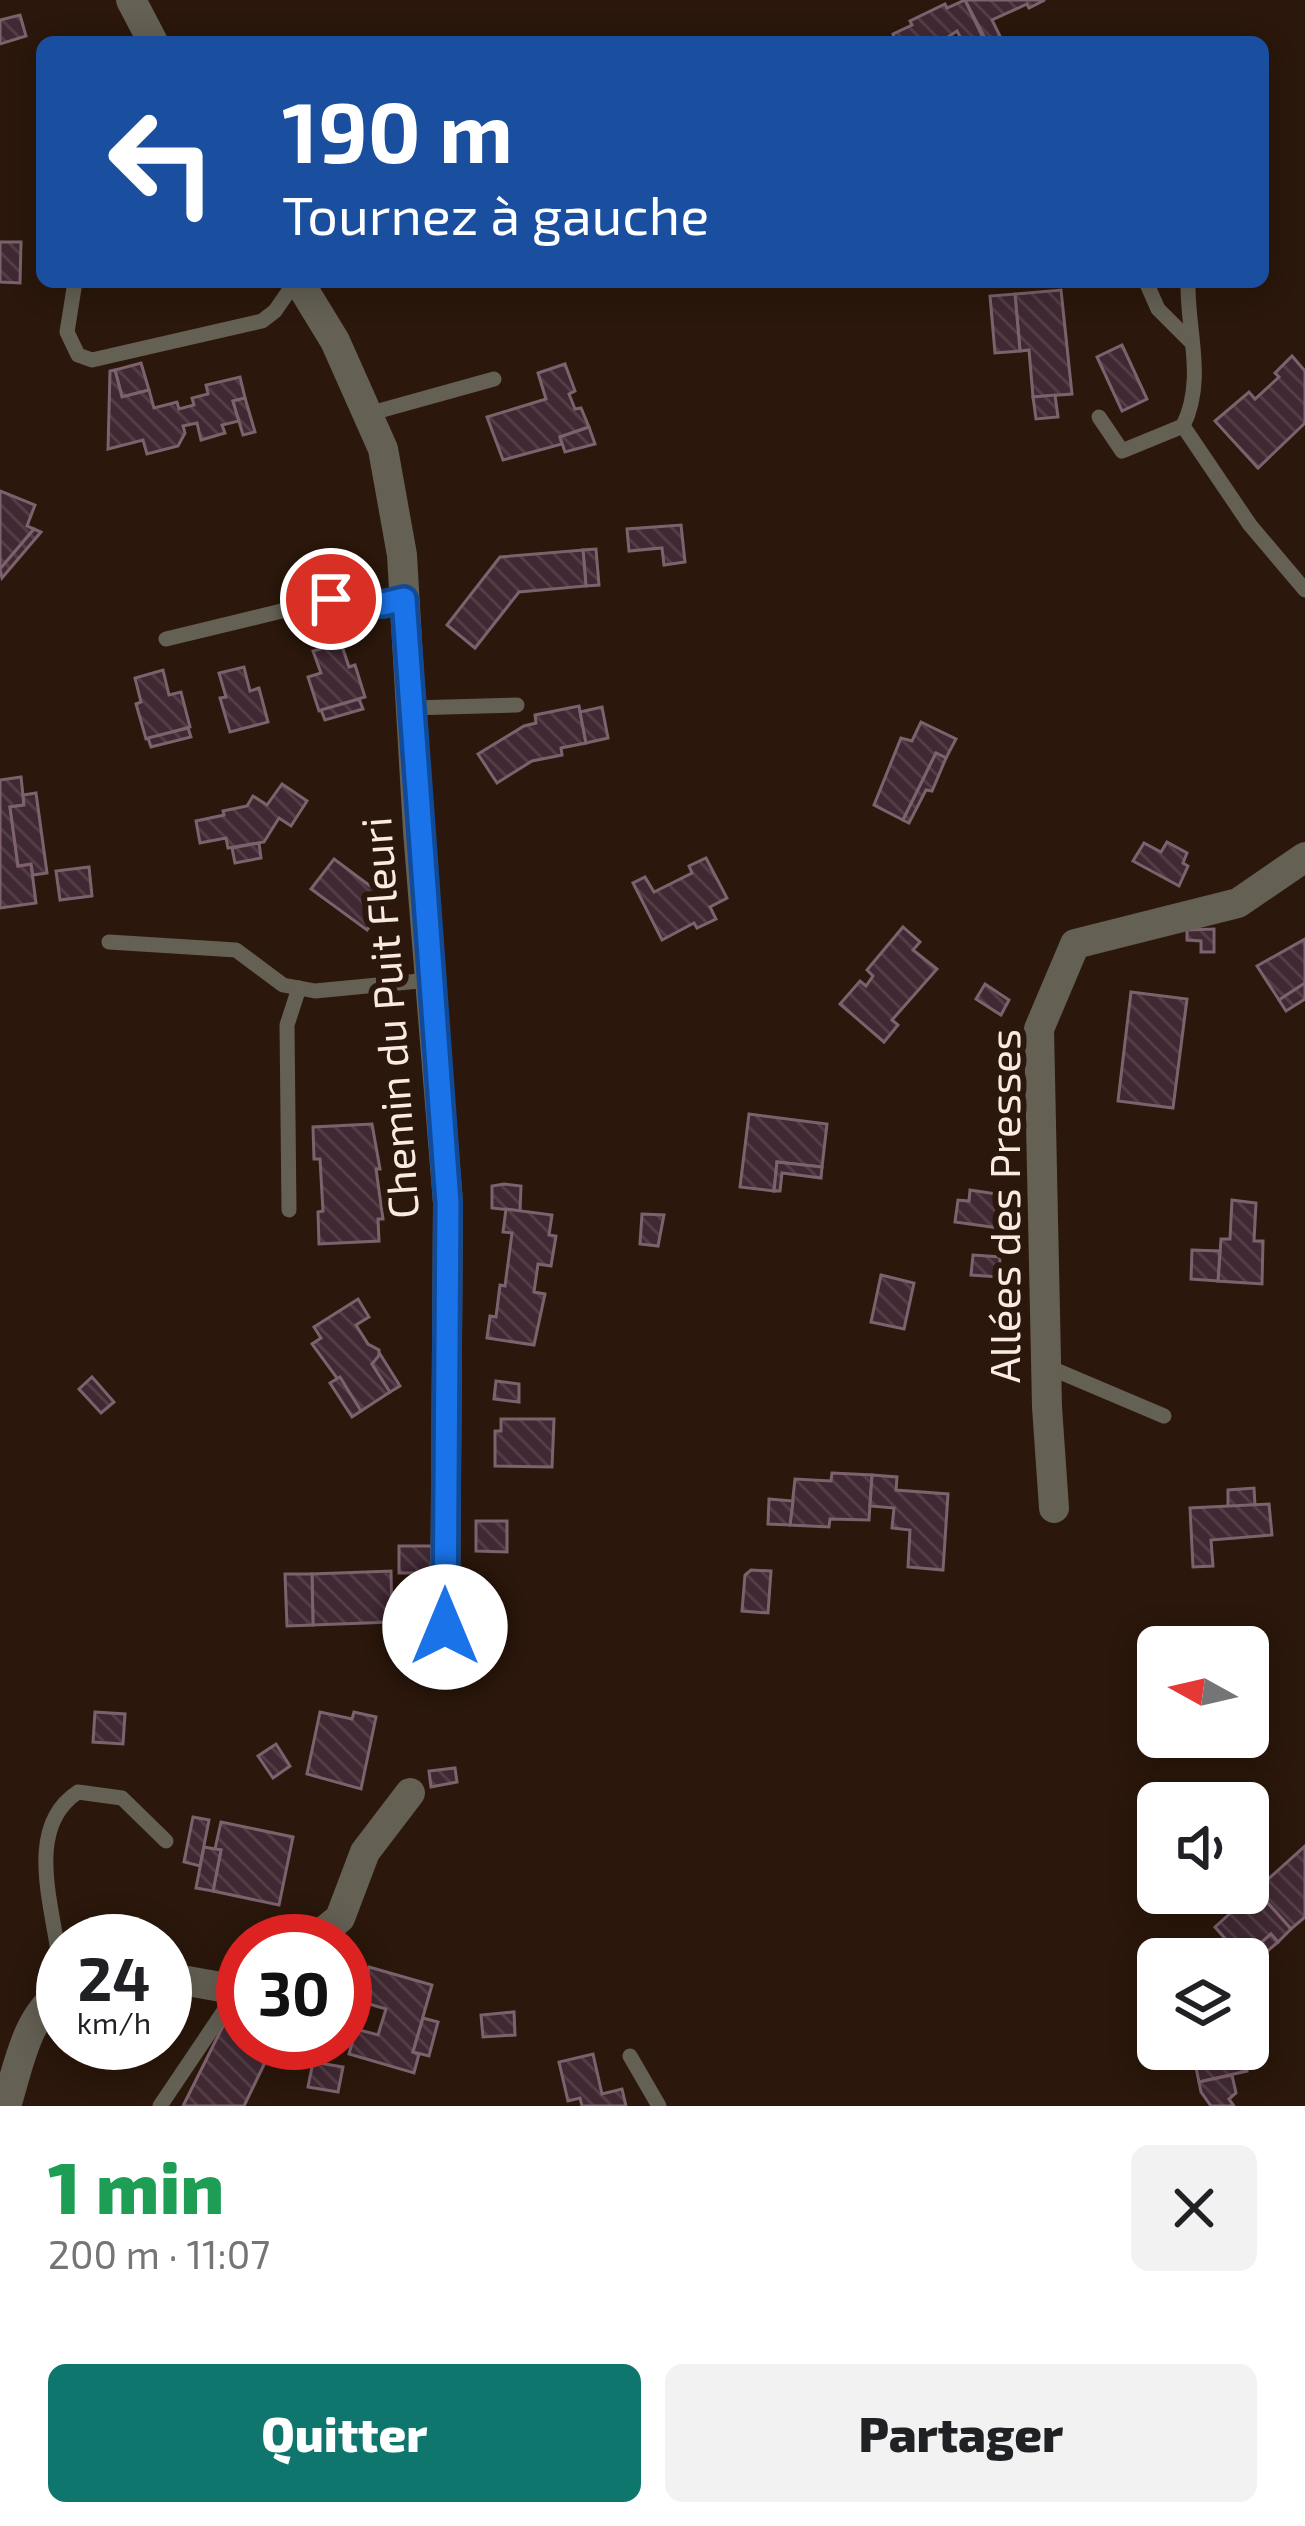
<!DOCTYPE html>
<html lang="fr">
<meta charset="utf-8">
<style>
:root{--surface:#fff;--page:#f2f2f2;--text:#202124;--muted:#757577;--accent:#0f766e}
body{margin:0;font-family:"Exo 2",sans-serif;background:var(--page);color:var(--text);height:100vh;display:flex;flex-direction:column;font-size:45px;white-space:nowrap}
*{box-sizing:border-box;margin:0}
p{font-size:39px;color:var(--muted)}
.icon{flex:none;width:66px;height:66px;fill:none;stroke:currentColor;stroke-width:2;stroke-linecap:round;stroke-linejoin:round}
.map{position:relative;height:2106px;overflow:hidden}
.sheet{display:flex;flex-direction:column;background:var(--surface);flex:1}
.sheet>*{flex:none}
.top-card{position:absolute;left:36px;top:36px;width:1233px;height:252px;border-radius:18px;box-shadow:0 6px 30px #0003;background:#1a4fa0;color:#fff;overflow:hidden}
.needle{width:78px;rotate:278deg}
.buttons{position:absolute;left:1137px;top:1626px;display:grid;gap:24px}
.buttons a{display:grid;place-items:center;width:132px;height:132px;border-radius:18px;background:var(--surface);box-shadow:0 6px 30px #0003;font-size:60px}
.speed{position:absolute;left:36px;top:1914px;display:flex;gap:24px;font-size:60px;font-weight:700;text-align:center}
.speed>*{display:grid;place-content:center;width:156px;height:156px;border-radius:50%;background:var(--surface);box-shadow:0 6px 30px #0003;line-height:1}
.speed small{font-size:30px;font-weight:400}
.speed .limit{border:18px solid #d22;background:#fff;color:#111}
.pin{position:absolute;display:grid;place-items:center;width:102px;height:102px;color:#fff;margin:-51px;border:6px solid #fff;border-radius:50%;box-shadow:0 3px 12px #0007}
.me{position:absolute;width:132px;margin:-66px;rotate:0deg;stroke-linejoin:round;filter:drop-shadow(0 0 9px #0008)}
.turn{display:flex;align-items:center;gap:42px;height:252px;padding:0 48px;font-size:54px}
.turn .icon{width:156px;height:156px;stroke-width:2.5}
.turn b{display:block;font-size:84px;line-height:102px}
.round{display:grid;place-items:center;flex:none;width:126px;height:126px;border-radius:18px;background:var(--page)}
.summary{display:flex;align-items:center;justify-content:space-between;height:204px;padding:0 48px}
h1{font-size:72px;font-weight:800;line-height:90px;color:#1e9e55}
.action{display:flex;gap:24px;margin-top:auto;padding:24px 48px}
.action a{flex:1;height:138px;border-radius:18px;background:var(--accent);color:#fff;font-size:48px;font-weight:800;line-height:138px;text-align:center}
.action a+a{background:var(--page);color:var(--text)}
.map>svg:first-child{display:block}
</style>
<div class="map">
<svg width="1305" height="2106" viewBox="0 0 1305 2106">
<defs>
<pattern id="building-back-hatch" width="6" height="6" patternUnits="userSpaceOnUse" patternTransform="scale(3)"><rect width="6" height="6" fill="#412933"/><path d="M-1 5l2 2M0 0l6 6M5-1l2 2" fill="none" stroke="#543e46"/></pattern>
</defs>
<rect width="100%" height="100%" fill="#2b170b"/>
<g fill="url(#building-back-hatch)" stroke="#7d626d" stroke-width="3">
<path d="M965,0L985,42H963L957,31L948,37L951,42H896L893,34L912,25L910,21L945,4L947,8Z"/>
<path d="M965,0H1045L1029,8L1027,4L992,20L1000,36L987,42Z"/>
<path d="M20,15L26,36L0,44V20Z"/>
<path d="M0,242H21L20,283L0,282Z"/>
<path d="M1061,290L1072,394L1033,397L1029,350L1020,351L1015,294Z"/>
<path d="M1015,294L1020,351L995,353L990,296Z"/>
<path d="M1122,345L1147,399L1122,411L1097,357Z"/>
<path d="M1292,356L1305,371V423L1258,468L1215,421L1249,392L1255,399L1279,377L1275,373Z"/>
<path d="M141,363L149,390L122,397L115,370Z"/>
<path d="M565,364L575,391L569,394L575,409L581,408L589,427L560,437L562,444L503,460L487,417L546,399L538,373Z"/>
<path d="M115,370L122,397L149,390L154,408L177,402L179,409L194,405L192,398L208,394L206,385L240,377L245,398L233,401L239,421L222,425L225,433L201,440L197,423L183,426L185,433L178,446L147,454L143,440L108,449L110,371Z"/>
<path d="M1055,395L1058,417L1036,419L1033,397Z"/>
<path d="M245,398L255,432L243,435L233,401Z"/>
<path d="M589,427L595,444L565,452L560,437Z"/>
<path d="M0,491L35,505L27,526L34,529L0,569Z"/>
<path d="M681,525L685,562L664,565L662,548L629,551L627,529Z"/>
<path d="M34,529L41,532L2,578L0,569Z"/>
<path d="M596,549L599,585L586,586L583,550Z"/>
<path d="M583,550L586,586L519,592L475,648L447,625L500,557Z"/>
<path d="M341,643L349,667L355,665L365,697L319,711L308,677L321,673L313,651Z"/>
<path d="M244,667L250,691L259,688L268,722L230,732L220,698L226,697L219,673Z"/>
<path d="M163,670L169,695L181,692L190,727L146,739L136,704L141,702L135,678Z"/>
<path d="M359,699L363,709L325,720L321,710Z"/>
<path d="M579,706L586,743L561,748L562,755L532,761L497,783L478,754L524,726L536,723L535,715Z"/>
<path d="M602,707L608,738L586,743L580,712Z"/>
<path d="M921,722L956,739L946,758L936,753L903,820L874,805L901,738L912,741Z"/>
<path d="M188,728L191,737L151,747L148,738Z"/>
<path d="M936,753L946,758L932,791L926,790L909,823L903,820Z"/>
<path d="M21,777L24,805L10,807L18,866L31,864L36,903L0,908V780Z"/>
<path d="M282,784L307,801L291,826L279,818L264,842L228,848L226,838L200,843L196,821L224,815L223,811L247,806L253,796L267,805Z"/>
<path d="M36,793L47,873L33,875L31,864L18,866L10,807L24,805L23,795Z"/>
<path d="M1167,842L1187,853L1183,863L1188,866L1179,886L1133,861L1144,843L1161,852Z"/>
<path d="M259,843L261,858L235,863L232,848Z"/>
<path d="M706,858L727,898L710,907L716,919L697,928L694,923L662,940L633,883L645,877L654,892L692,873L689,866Z"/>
<path d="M334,859L389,900L367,930L311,889Z"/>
<path d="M89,867L92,896L60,900L56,871Z"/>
<path d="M903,927L920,942L913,950L937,969L892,1020L898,1025L884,1042L840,1004L860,981L866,986L873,976L867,970Z"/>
<path d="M1214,929V952H1201V941L1187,940V930Z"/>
<path d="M1305,939V983L1279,1000L1257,966Z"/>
<path d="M1305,983V999L1286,1011L1279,1000Z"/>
<path d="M985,984L1009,1000L1001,1015L976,999Z"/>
<path d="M1131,992L1187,999L1173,1108L1118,1101Z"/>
<path d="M749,1114L827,1124L822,1167L777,1162L774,1191L740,1187Z"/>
<path d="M372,1124L380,1169H376L383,1219H378L379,1241L319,1244L318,1212L323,1211L320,1159H314L313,1127Z"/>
<path d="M777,1162L822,1167L821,1178L782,1173L780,1191H774Z"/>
<path d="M504,1184L521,1186L520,1211L492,1208V1186Z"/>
<path d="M970,1190L1003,1195L999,1228L955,1222L958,1200L969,1201Z"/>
<path d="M1232,1200L1256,1203L1254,1241H1263L1262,1284L1218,1281L1221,1239H1230Z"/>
<path d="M506,1209L552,1215L549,1235L556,1236L551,1266L538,1264L534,1292L545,1294L534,1345L487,1338L490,1316L496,1317L500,1285L505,1286L512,1233L503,1232Z"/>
<path d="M642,1214L664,1215L658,1246L640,1244Z"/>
<path d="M1192,1250L1220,1251L1218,1281L1191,1279Z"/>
<path d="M973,1255L1000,1257L999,1277L971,1275Z"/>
<path d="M881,1275L914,1283L904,1329L871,1322Z"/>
<path d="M358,1299L369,1317L356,1325L368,1344L379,1350V1358L372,1364L390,1392L361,1411L312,1344L321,1338L314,1327Z"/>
<path d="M380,1354L400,1386L390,1392L372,1364Z"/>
<path d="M92,1377L114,1402L101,1413L79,1389Z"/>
<path d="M340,1377L361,1411L352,1417L330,1383Z"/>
<path d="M496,1381L519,1384V1402L494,1399Z"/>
<path d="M501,1419H554L552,1467L495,1466V1431H501Z"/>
<path d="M832,1473L872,1475L869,1520L830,1519L829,1527L790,1525L795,1479L831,1481Z"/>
<path d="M872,1475L897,1477L896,1490L948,1494L943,1570L908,1567L910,1530L892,1528L894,1508L870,1506Z"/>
<path d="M1254,1488L1255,1505L1228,1507V1490Z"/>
<path d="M769,1499L793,1501L790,1525L768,1524Z"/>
<path d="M1269,1504L1272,1535L1211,1540L1213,1566L1193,1567L1190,1508Z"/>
<path d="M476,1521H507V1552L476,1551Z"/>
<path d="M399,1546H432L431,1573H399Z"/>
<path d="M751,1570L771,1571L768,1613L742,1611L745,1575Z"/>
<path d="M391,1571L392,1622L313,1625L312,1574Z"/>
<path d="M285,1574H312L313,1625L287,1626Z"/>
<path d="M95,1712L125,1714L123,1744L93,1742Z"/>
<path d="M320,1712L352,1719L354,1712L376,1717L361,1789L307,1774Z"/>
<path d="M276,1744L290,1766L273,1778L258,1756Z"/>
<path d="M455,1768L457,1782L431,1787L429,1771Z"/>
<path d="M193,1817L209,1820L200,1866L184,1862Z"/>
<path d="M221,1822L293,1837L279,1905L213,1891L221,1850L215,1849Z"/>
<path d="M1305,1846V1917L1291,1929L1256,1890Z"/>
<path d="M204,1847L221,1850L213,1891L196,1888Z"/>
<path d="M1256,1890L1291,1929L1278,1942L1271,1934L1243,1959L1215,1927Z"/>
<path d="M1271,1934L1278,1942L1250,1966L1248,1959H1243Z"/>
<path d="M369,1967L432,1985L413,2052L419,2054L414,2073L349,2054L356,2029L378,2035L386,2009L359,2001Z"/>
<path d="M514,2012L515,2035L483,2037L481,2015Z"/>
<path d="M423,2018L438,2022L429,2056L413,2052Z"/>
<path d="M225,2022L243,2031V2043L273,2046L244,2106H183Z"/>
<path d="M1192,2049H1242L1247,2071L1199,2082Z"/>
<path d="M593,2054L602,2094L622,2089L626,2106H582L580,2098L568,2101L559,2062Z"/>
<path d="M313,2062L343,2067L338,2092L308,2087Z"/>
<path d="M1232,2075L1236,2093L1229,2099L1234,2106H1211L1201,2092L1199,2082Z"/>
</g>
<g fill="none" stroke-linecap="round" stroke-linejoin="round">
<g stroke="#646054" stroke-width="15">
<path d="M75,282L67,332L78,355L92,360L262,321L275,311L295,282"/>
<path d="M1146,282L1158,309L1190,341"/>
<path d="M368,414L494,379"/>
<path d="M1099,417L1122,451L1183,426C1206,379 1187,332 1188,282"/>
<path d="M1183,426L1250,525L1305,590"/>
<path d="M166,639L331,599L383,604L404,600"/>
<path d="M411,708L517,705"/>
<path d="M109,942L236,950L283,985L315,991L430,980"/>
<path d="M289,1210L287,1025L299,988"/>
<path d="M1046,1366L1164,1416"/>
<path d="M63,1961L58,1952C51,1900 26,1826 78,1792L122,1798L166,1841"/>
<path d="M630,2056L659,2106"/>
<path d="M160,2106L238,1990"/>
</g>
<g stroke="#646054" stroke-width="30">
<path d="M131,0L153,42"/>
<path d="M299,282L335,341L383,449L402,555L418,831L448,1203L445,1627"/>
<path d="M1054,1508L1047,1407L1039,1029L1075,944L1238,903L1305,857"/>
<path d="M312,1941L340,1918L365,1852L410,1793"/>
<path d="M165,1977L238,1990L243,1988"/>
<path d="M6,2106C19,2065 26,2016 63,1991"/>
</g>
</g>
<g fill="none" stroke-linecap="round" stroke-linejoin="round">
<defs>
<path id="route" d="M331,599L383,604L404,599L448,1203L445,1627"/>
</defs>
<use href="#route" stroke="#114b97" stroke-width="30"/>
<use href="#route" stroke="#1a73e8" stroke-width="21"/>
</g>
<g text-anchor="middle" stroke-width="12" stroke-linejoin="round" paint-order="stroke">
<g font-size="42" fill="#f9eae2" stroke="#2b170b">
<text transform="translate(390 1018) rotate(-94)" y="15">Chemin du Puit Fleuri</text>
<text transform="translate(1005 1206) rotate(-90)" y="15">Allées des Presses</text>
</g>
</g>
</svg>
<div class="buttons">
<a><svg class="needle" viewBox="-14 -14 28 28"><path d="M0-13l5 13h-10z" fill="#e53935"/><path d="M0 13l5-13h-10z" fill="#757577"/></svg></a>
<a><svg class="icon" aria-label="sound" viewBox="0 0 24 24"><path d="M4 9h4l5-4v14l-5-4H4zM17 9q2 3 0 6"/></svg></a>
<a><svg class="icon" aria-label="layers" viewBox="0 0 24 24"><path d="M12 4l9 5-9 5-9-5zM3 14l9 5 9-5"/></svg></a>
</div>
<div class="speed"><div>24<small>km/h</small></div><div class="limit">30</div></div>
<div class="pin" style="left:331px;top:599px;background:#d93025"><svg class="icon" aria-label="arrive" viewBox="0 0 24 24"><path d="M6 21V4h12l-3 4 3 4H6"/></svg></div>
<svg class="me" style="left:445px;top:1627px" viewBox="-20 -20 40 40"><circle r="19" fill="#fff"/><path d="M0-13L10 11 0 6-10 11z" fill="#1a73e8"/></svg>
<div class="top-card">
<div class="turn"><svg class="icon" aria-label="left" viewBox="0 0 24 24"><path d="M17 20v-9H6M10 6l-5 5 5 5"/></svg><div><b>190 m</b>Tournez à gauche</div></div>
</div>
</div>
<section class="sheet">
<div class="summary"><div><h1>1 min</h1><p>200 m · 11:07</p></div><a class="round"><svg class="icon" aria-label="close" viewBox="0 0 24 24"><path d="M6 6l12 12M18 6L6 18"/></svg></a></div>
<div class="action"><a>Quitter</a><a>Partager</a></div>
</section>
